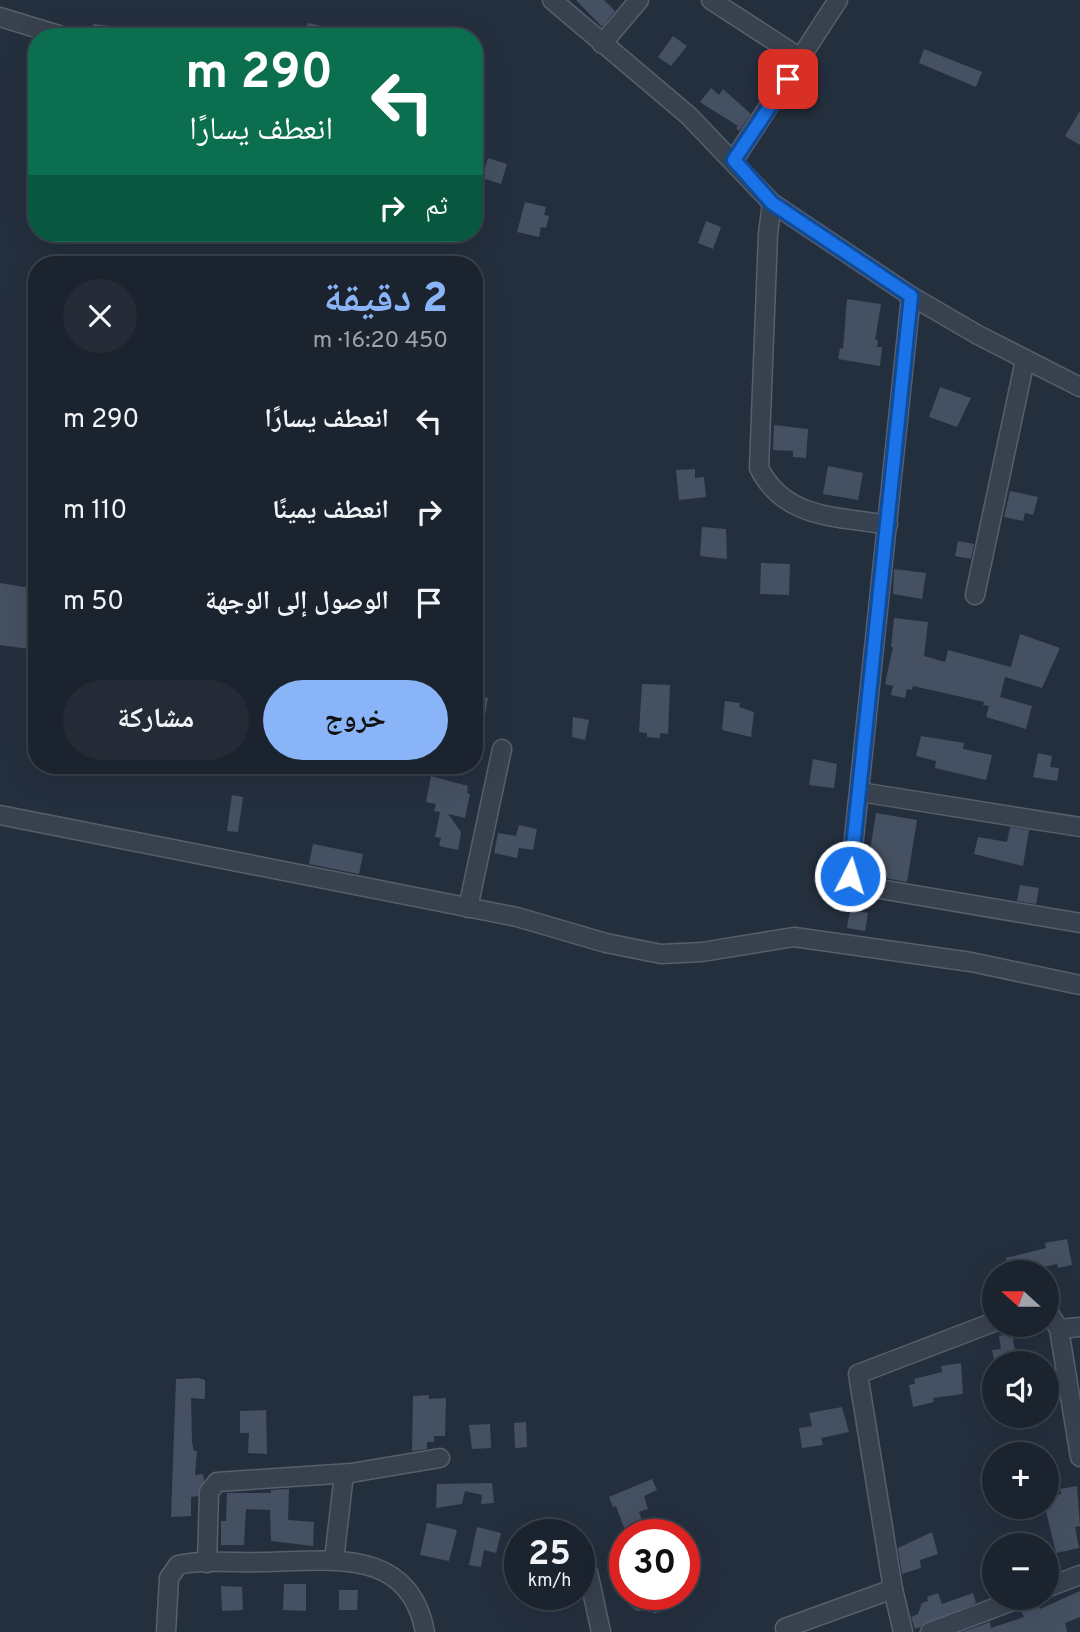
<!DOCTYPE html>
<html lang="ar">
<meta charset="utf-8">
<style>
:root{--surface:#1b232e;--page:#242b36;--text:#f1f3f6;--muted:#a0a4aa;--line:#39404a;--accent:#8ab4f8}
body{margin:0;font-family:Overpass,"Noto Naskh Arabic",sans-serif;background:var(--page);color:var(--text);direction:rtl;height:100vh;display:flex;flex-direction:column;font-size:26px;white-space:nowrap}
*{box-sizing:border-box;margin:0}
p{font-size:23px;color:var(--muted)}
.icon{flex:none;width:38px;height:38px;fill:none;stroke:currentColor;stroke-width:2;stroke-linecap:round;stroke-linejoin:round}
.map{position:relative;flex:1;overflow:hidden;direction:ltr}
.side{position:absolute;left:28px;top:256px;width:455px;height:518px;display:flex;flex-direction:column;background:var(--surface);border-radius:28px;box-shadow:0 7px 28px #0002,0 0 0 2px var(--line);direction:rtl}
.side>*{flex:none}
.hud{position:absolute;left:28px;top:28px;width:455px;height:214px;border-radius:28px;box-shadow:0 7px 28px #0002,0 0 0 2px var(--line);direction:rtl;background:#0b6e4f;color:#fff;overflow:hidden}
.needle{width:46px;rotate:291deg}
.controls{position:absolute;left:982px;top:1260px;display:grid;gap:14px}
.controls a{display:grid;place-items:center;width:77px;height:77px;border-radius:50%;background:var(--surface);box-shadow:0 7px 28px #0002,0 0 0 2px var(--line);font-size:35px}
.speed{position:absolute;left:504px;top:1519px;display:flex;gap:14px;font-size:35px;font-weight:700;text-align:center}
.speed>*{display:grid;place-content:center;width:91px;height:91px;border-radius:50%;background:var(--surface);box-shadow:0 7px 28px #0002,0 0 0 2px var(--line);line-height:1}
.speed small{font-size:18px;font-weight:400}
.speed .limit{border:10px solid #d22;background:#fff;color:#111}
.pin{position:absolute;display:grid;place-items:center;width:60px;height:60px;color:#fff;margin:-30px;border-radius:14px;box-shadow:0 4px 10px #0006}
.me{position:absolute;width:77px;margin:-38px;rotate:5deg;stroke-linejoin:round;filter:drop-shadow(0 0 5px #0008)}
.turn{display:flex;align-items:center;gap:24px;height:147px;padding:0 35px;font-size:32px}
.turn .icon{width:91px;height:91px;stroke-width:2.5}
.turn b{display:block;font-size:49px;line-height:60px}
.then{display:flex;align-items:center;height:66px;padding:0 35px;background:#0003;gap:14px;font-size:26px}
.round{display:grid;place-items:center;flex:none;width:74px;height:74px;border-radius:37px;background:var(--page)}
.head{display:flex;align-items:center;justify-content:space-between;height:119px;padding:0 35px}
h1{font-size:42px;font-weight:800;line-height:52px;color:var(--accent)}
.action{display:flex;gap:14px;margin-top:auto;padding:14px 35px}
.action a{flex:1;height:80px;border-radius:42px;background:var(--accent);color:#111;font-size:28px;font-weight:800;line-height:80px;text-align:center}
.action a+a{background:var(--page);color:var(--text)}
ul{padding:0;list-style:none}
li{display:flex;align-items:center;gap:21px;height:91px;padding:0 35px}
li div{flex:1}
li b{display:block;font-size:26px}
li em{font-style:normal}
.map>svg:first-child{display:block}
</style>
<div class="map">
<svg width="1080" height="1632" viewBox="0 0 1080 1632">
<rect width="100%" height="100%" fill="#242f3e"/>
<g fill="#455162">
<path d="M576,0H604L615,11L602,27Z"/>
<path d="M308,23L350,32L349,37H303Z"/>
<path d="M93,24L145,30V37H90Z"/>
<path d="M673,36L687,46L671,66L658,57Z"/>
<path d="M924,49L982,72L976,87L919,63Z"/>
<path d="M711,88L719,95L723,89L751,114L739,131L736,128L738,126L700,102Z"/>
<path d="M1080,111V145L1065,136Z"/>
<path d="M488,158L507,164L501,184L482,178Z"/>
<path d="M525,202L546,207L544,215L549,216L546,228L541,227L539,237L517,232Z"/>
<path d="M706,221L721,227L713,249L698,243Z"/>
<path d="M847,299L881,304L875,340H878L877,347H882L880,366L838,359L840,348L843,349Z"/>
<path d="M940,387L971,398L957,427L929,417Z"/>
<path d="M774,425L808,429L806,458L793,457V451L773,450Z"/>
<path d="M828,466L863,473L858,500L823,494Z"/>
<path d="M695,469V478L704,477L706,497L679,500L676,470Z"/>
<path d="M1010,491L1038,497L1033,515L1025,513L1023,521L1004,517Z"/>
<path d="M702,527L726,529L727,559L700,556Z"/>
<path d="M958,541L974,544L971,559L955,556Z"/>
<path d="M761,563L790,564L789,595L760,594Z"/>
<path d="M894,569L926,573L922,599L893,594Z"/>
<path d="M0,583L37,589V650L0,645Z"/>
<path d="M894,618L928,622L924,656L945,662L948,650L1011,667L1020,634L1060,648L1042,688L1005,677L1000,697L1032,706L1026,729L986,717L989,706L983,705L984,702L913,686L912,690L907,689L905,698L891,695L893,686L885,684L893,647H891Z"/>
<path d="M642,684L670,685L668,734L660,733V738L647,737V733L639,732Z"/>
<path d="M474,694L488,698L484,722L474,720Z"/>
<path d="M725,701L740,703L739,707L754,712L751,737L722,730Z"/>
<path d="M573,717L589,720L585,740L572,737Z"/>
<path d="M921,736L964,743L963,749L992,755L986,780L935,768L936,761L916,756Z"/>
<path d="M1038,753L1052,756L1050,767L1059,768L1057,781L1033,777Z"/>
<path d="M813,759L837,764L834,788L809,785Z"/>
<path d="M431,776L468,786L467,793L470,794L465,818L448,814L461,832L458,850L439,846L441,838L435,837L440,812L434,811L436,804L426,802Z"/>
<path d="M232,795L243,797L238,832L227,831Z"/>
<path d="M876,813L917,820L907,882L867,875L862,871L864,856L869,857Z"/>
<path d="M519,825L537,829L533,850L519,848L517,858L494,853L498,833L516,836Z"/>
<path d="M1010,827L1029,830L1023,866L974,854L978,837L1007,842Z"/>
<path d="M313,844L363,854L359,874L309,864Z"/>
<path d="M1020,885L1039,888L1036,904L1017,901Z"/>
<path d="M850,910L868,913L865,931L847,928Z"/>
<path d="M1067,1239L1072,1265L1058,1268L1057,1264L1035,1269L1036,1272H1010L1006,1258L1046,1248L1045,1243Z"/>
<path d="M1012,1333L1017,1363H995L992,1350L1001,1349L999,1336Z"/>
<path d="M961,1363L963,1394L933,1398L934,1402L913,1407L909,1385L915,1384L914,1379L942,1372L941,1366Z"/>
<path d="M198,1378L205,1380V1399L191,1398L192,1442L194,1451H197L195,1475L203,1474L204,1480L198,1496L191,1497V1516L171,1517L176,1379Z"/>
<path d="M429,1395V1399L446,1398L445,1436H434V1442H427V1449L412,1451L413,1396Z"/>
<path d="M842,1407L849,1432L821,1438L823,1445L802,1448L799,1428L812,1426L809,1413Z"/>
<path d="M266,1410L267,1454L248,1453L249,1433H240V1411Z"/>
<path d="M526,1422L527,1447L515,1448L514,1423Z"/>
<path d="M490,1424L491,1448L472,1449L469,1425Z"/>
<path d="M652,1479L657,1490L644,1496L648,1509L639,1512L644,1526L626,1533L616,1506L613,1507L609,1497Z"/>
<path d="M492,1483L494,1503L481,1504L482,1495L465,1491L462,1504L436,1508L437,1484Z"/>
<path d="M1077,1486L1080,1526L1075,1527L1079,1548L1056,1553L1045,1507L1046,1497L1061,1494L1060,1489Z"/>
<path d="M289,1489L288,1520L314,1522L313,1546L271,1541L270,1510L246,1509L244,1545H221V1521H226L227,1493H271V1490Z"/>
<path d="M427,1523L457,1530L449,1561L420,1555Z"/>
<path d="M477,1527L501,1533L496,1553L484,1550L481,1567L469,1565Z"/>
<path d="M932,1532L938,1554L920,1560L921,1568L902,1574L898,1548Z"/>
<path d="M284,1584H306V1611L283,1610Z"/>
<path d="M221,1586L242,1587L243,1610L222,1611Z"/>
<path d="M339,1590H358L357,1610H339Z"/>
<path d="M1080,1591V1617L1065,1623L1067,1632H962L990,1622L991,1628L1024,1617L1021,1610L1036,1598L1040,1609Z"/>
<path d="M938,1593L942,1604L973,1593L976,1603L915,1629L911,1617L918,1614L922,1603L928,1601L927,1597Z"/>
<path d="M624,1594H659L665,1609L654,1614L652,1610L637,1611L628,1604Z"/>
</g>
<g fill="none" stroke-linecap="round" stroke-linejoin="round">
<defs>
<g id="minor">
<path d="M552,0L689,116L772,203L911,296L978,335L1080,387"/>
<path d="M711,0L802,59"/>
<path d="M0,17L59,35"/>
<path d="M602,44L639,0"/>
<path d="M734,160L838,0"/>
<path d="M772,203L768,234L759,468C785,520 838,516 888,525"/>
<path d="M911,296L850,876L862,886L1080,923"/>
<path d="M975,595L1025,360"/>
<path d="M860,792L1080,827"/>
<path d="M0,815L517,917L606,943L661,954L702,952L794,937L971,962L1080,985"/>
<path d="M468,908L502,749"/>
<path d="M1046,1308L1059,1329L1080,1457"/>
<path d="M1059,1329L1080,1327"/>
<path d="M334,1560L344,1474"/>
<path d="M207,1563L209,1492L217,1482L351,1473L440,1458"/>
<path d="M588,1572L601,1632"/>
<path d="M1046,1588L1080,1575"/>
<path d="M785,1628L893,1589"/>
<path d="M166,1632L169,1578L178,1565C204,1559 236,1563 264,1562C329,1561 409,1546 425,1632"/>
<path d="M903,1632L893,1589L858,1374L994,1322"/>
<path d="M930,1632L1021,1598"/>
</g>
</defs>
<use href="#minor" stroke="#565f6c" stroke-width="21"/>
<use href="#minor" stroke="#38414e" stroke-width="18"/>
</g>
<g fill="none" stroke-linecap="round" stroke-linejoin="round">
<defs>
<path id="route" d="M788,79L734,160L772,203L911,296L850,876"/>
</defs>
<use href="#route" stroke="#114b97" stroke-width="18"/>
<use href="#route" stroke="#1a73e8" stroke-width="12"/>
</g>
</svg>
<div class="controls">
<a><svg class="needle" viewBox="-14 -14 28 28"><path d="M0-13l5 13h-10z" fill="#e53935"/><path d="M0 13l5-13h-10z" fill="#a0a4aa"/></svg></a>
<a><svg class="icon" aria-label="sound" viewBox="0 0 24 24"><path d="M4 9h4l5-4v14l-5-4H4zM17 9q2 3 0 6"/></svg></a>
<a>+</a>
<a>−</a>
</div>
<div class="speed"><div>25<small>km/h</small></div><div class="limit">30</div></div>
<div class="pin" style="left:788px;top:79px;background:#d93025"><svg class="icon" aria-label="arrive" viewBox="0 0 24 24"><path d="M6 21V4h12l-3 4 3 4H6"/></svg></div>
<svg class="me" style="left:850px;top:876px" viewBox="-20 -20 40 40"><circle r="17" fill="#1a73e8" stroke="#fff" stroke-width="3"/><path d="M0-11L8 9 0 5-8 9z" fill="#fff"/></svg>
<div class="hud">
<div class="turn"><svg class="icon" aria-label="left" viewBox="0 0 24 24"><path d="M17 20v-9H6M10 6l-5 5 5 5"/></svg><div><b>290 m</b>انعطف يسارًا</div></div>
<div class="then">ثم<svg class="icon" aria-label="right" viewBox="0 0 24 24"><path d="M7 20v-9h11M14 6l5 5-5 5"/></svg></div>
</div>
<section class="side">
<div class="head"><div><h1>2 دقيقة</h1><p>450 m · 16:20</p></div><a class="round"><svg class="icon" aria-label="close" viewBox="0 0 24 24"><path d="M6 6l12 12M18 6L6 18"/></svg></a></div>
<ul>
<li><svg class="icon" aria-label="left" viewBox="0 0 24 24"><path d="M17 20v-9H6M10 6l-5 5 5 5"/></svg><div><b>انعطف يسارًا</b></div><em>290 m</em></li>
<li><svg class="icon" aria-label="right" viewBox="0 0 24 24"><path d="M7 20v-9h11M14 6l5 5-5 5"/></svg><div><b>انعطف يمينًا</b></div><em>110 m</em></li>
<li><svg class="icon" aria-label="arrive" viewBox="0 0 24 24"><path d="M6 21V4h12l-3 4 3 4H6"/></svg><div><b>الوصول إلى الوجهة</b></div><em>50 m</em></li>
</ul>
<div class="action"><a>خروج</a><a>مشاركة</a></div>
</section>
</div>
